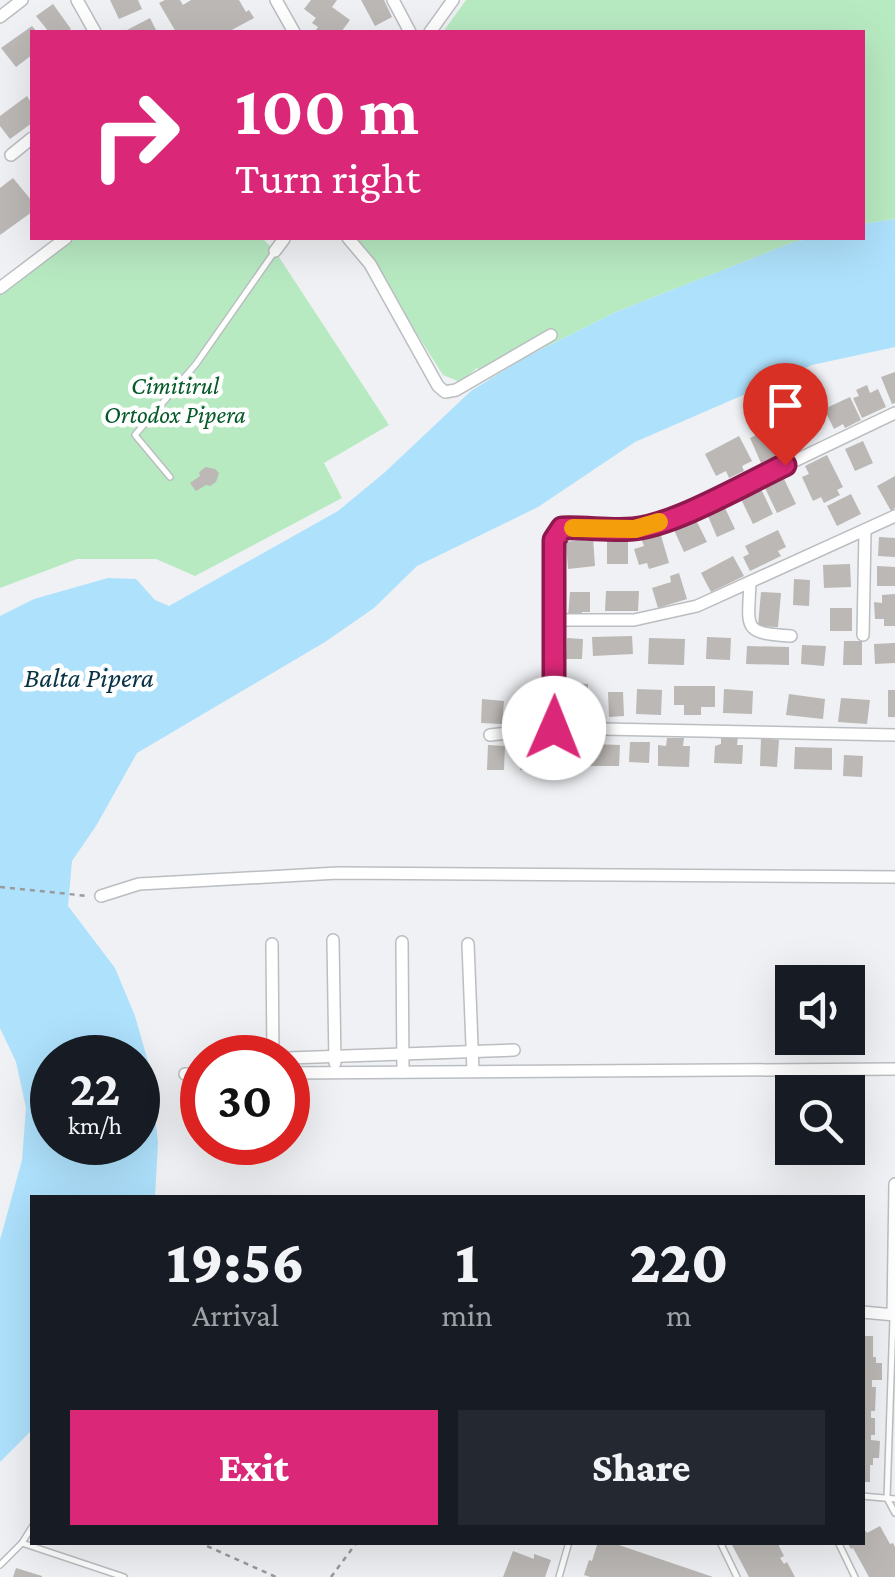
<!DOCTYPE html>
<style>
:root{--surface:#171b24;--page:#242831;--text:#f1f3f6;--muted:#9ea1a6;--accent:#db2777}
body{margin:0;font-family:"Crimson Pro",serif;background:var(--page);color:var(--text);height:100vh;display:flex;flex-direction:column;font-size:38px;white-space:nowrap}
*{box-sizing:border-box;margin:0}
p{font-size:32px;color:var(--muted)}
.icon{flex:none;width:55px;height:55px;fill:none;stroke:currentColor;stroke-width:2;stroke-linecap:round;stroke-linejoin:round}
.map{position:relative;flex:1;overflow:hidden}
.side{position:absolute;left:30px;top:1195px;width:835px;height:350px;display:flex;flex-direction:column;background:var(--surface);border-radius:0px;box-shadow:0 10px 40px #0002}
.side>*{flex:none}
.banner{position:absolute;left:30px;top:30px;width:835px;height:210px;border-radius:0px;box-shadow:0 10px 40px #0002;background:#db2777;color:#fff;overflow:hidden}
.tools{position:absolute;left:775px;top:965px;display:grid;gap:20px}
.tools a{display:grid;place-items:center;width:90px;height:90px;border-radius:0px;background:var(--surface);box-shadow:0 10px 40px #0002;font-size:50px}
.speed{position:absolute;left:30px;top:1035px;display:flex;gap:20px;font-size:50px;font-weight:700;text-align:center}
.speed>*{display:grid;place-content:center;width:130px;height:130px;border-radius:50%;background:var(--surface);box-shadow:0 10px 40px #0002;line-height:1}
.speed small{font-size:25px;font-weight:400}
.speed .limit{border:15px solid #d22;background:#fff;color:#111}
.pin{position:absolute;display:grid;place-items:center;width:85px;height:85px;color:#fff;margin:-102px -42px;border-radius:50% 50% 50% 0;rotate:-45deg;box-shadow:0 0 10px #0007}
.pin .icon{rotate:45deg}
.me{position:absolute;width:110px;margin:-55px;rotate:1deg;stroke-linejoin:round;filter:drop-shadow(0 0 8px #0008)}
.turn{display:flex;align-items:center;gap:35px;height:210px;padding:0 40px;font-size:45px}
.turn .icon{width:130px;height:130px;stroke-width:2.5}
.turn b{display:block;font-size:70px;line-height:85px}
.eta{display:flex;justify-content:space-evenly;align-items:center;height:170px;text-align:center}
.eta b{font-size:60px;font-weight:800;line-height:70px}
.primary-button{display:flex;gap:20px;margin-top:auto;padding:20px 40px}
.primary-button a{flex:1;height:115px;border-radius:0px;background:var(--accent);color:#fff;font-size:40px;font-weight:800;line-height:115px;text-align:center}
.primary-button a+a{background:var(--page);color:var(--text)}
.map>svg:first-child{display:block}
</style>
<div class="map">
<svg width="895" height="1577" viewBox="0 0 895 1577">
<rect width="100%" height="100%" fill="#eff1f4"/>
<g fill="#b8eac2">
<path d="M466,0H895V219L863,224L862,32H443Z"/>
<path d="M74,238H262L275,251L389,425L324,463L342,498L195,576L156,559H77L0,588V295Z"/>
<path d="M356,238H812L794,242L616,312L524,358L489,379L477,368L460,382L443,375Z"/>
</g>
<path fill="#aee1fc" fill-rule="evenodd" d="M895,219V347L812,365L635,442L538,507L417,566L374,608L325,642L137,753L96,826L72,861L68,906L115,968L135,1016L149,1065L158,1142L155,1197L32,1198V1430L0,1462V1240L22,1160L26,1108L16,1062L0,1028V616L34,599L108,578L136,579L155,600L169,606L338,511L384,473L471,391L524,358L616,312L794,242L812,238H862L863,224ZM52,1058H138V1142H52Z"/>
<g fill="#bbb8b5">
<path d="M110,0H138L142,9L119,19Z"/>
<path d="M165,0H180L183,5L191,0H239L246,12L249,10L254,18L228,32H176L159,3Z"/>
<path d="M311,0H337L332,7L350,20L341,32H319L316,30L318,27L312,23L316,18L304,9Z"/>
<path d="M361,0H384L392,17L375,26Z"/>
<path d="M53,4L71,29L66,32H49L36,16Z"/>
<path d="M150,18L157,32H129L127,30Z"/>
<path d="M32,26L37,32H32V55L16,67L1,48Z"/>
<path d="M27,96L32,104V123L10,139L0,126V116Z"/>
<path d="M13,178L32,201V212L0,235V188Z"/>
<path d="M895,372V403L892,404L881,377Z"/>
<path d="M867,385L870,393L878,389L886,407L862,418L853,398L859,396L856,390Z"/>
<path d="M850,397L861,420L845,428L843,424L834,429L824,409Z"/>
<path d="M791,418L805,443L791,450L778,426Z"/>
<path d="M765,431L771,442L774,440L780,454L761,463L750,438Z"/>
<path d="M739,436L752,461L742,466L744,471L729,478L726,471L716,476L705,454Z"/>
<path d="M863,441L873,463L855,471L845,449Z"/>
<path d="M827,455L843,487L837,490L840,495L824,503L821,497L813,501L802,477L809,474L805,466Z"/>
<path d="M206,467L215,469L219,473L216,482L210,486L206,485L196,491L190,483L200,476L199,472Z"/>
<path d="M895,476V508L891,511L877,486Z"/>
<path d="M784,479L796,504L777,513L765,488Z"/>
<path d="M761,489L773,514L753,524L741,499Z"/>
<path d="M851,494L861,514L837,526L827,506Z"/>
<path d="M724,506L735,529L717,537L707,514Z"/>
<path d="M696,520L707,542L684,552L674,530Z"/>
<path d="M778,530L786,547L778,551L781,556L750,571L743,557L749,554L745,546Z"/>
<path d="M660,532L669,563L649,569L647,563L639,565L634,549L644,546L641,538Z"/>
<path d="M879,537L895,538V557L878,556Z"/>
<path d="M593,538L595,566L568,569L566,542Z"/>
<rect x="607" y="539" width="21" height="25"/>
<path d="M733,556L744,576L711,592L701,573Z"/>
<path d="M850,564L851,587L824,588L823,565Z"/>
<path d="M877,566L895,567V586H877Z"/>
<path d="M679,573L687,599L658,608L652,588L671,582L670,576Z"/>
<path d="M794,579L810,580L809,606L793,605Z"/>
<path d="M606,591H639L638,611H605Z"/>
<path d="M570,592H590V612H582V617H568Z"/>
<path d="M761,592L781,593L778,627L758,626Z"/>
<path d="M895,594V626H884V619H875L874,602L882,603V595Z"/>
<rect x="830" y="608" width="22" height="23"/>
<path d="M632,636L633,654L593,656L592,637Z"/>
<path d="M707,637L731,638L730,660L706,659Z"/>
<path d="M567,638L583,639L582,659H566Z"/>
<path d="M649,638L685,639L684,665L648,664Z"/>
<path d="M844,641H862V665H843Z"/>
<path d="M895,643V663L875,664L874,644Z"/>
<path d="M802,645L826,646L824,666L801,664Z"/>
<path d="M747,646L789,647V665L746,664Z"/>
<path d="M566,683L588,684L587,720L565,719Z"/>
<path d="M674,686H715V707H701V715H684V705H674Z"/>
<path d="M637,689L662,690L661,715L636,714Z"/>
<path d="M724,689L753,691L752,714L723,713Z"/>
<rect x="888" y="690" width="7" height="27"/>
<path d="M608,692H623L624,716L609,717Z"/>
<path d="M789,694L825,699L823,719L786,715Z"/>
<path d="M518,697H538V722L518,721Z"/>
<path d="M841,698L870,700L867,724L838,722Z"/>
<path d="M482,699L504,701L502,724L481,723Z"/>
<path d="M721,737H738L737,745H743L742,764L714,763L715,746L721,744Z"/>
<path d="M667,738H684L683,746H690L689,767L658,766V745L666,746Z"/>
<path d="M761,738L779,740L777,767L760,766Z"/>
<path d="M630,742H650L649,763L629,762Z"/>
<path d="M590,744L620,745L619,766H589Z"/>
<path d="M488,745L505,746L504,770H487Z"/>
<path d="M554,746H580V774H567V766H554Z"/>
<path d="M521,747H545L544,771L520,770Z"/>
<path d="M795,747L832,748V770L794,769Z"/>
<path d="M844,755L863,756L862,777L843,776Z"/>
<path d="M862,1336H873V1357H876V1363H882V1380H872V1387H876L875,1411H871V1418H875V1435H871V1440L880,1441L879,1458H873V1465H870V1482H862Z"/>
<path d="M880,1526L890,1544L893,1543L895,1547V1577H869L853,1548L851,1549L847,1542H862V1532L866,1531L867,1533Z"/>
<path d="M598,1542H610L713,1577H590L584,1575L589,1560L592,1561Z"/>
<path d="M734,1542H777L784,1556L780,1558L784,1564L787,1562L795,1577H749L732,1545Z"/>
<path d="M513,1551L534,1559V1554L551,1560L545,1577H503Z"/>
<path d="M16,1568L42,1576V1577H13Z"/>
</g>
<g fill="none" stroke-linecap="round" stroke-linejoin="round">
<defs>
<g id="service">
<path d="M170,477L135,435L196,364L275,251"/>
<path d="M893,1318L887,1498L895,1513"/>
<path d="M862,1496L895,1499"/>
<path d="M720,1542L737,1577"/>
<path d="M838,1542L855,1577"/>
<path d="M22,1543L124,1577"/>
<path d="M0,1565L22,1543L32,1527"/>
<path d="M559,1577L569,1542"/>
</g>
<g id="minor">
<path d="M77,0L95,32"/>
<path d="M276,0L294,32"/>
<path d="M393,0L410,32"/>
<path d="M0,17L22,0"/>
<path d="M430,32L453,0"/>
<path d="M11,155L32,138"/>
<path d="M348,238L370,264L438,386L445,392L456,390L551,335"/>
<path d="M275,251L284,239"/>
<path d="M0,288L66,238"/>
<path d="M750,583C748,629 742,633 791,636"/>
<path d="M555,620H634L697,606L895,516"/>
<path d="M863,635L865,531"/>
<path d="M554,728V539L563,529H635L679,516L895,413"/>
<path d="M490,735L554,728L895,735"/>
<path d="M101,896L139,884L338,873L895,877"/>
<path d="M333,940L335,1063"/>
<path d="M402,942L403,1072"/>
<path d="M272,944L273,1058"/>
<path d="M468,944L473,1071"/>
<path d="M288,1058L514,1050"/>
<path d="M288,1073L895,1069"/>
<path d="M185,1074H202"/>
<path d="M862,1312L895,1315"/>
<path d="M893,1315L895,1184"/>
</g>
</defs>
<use href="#service" stroke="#bbbec1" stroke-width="8"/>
<use href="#minor" stroke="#bbbec1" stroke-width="14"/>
<g stroke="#999a9d" stroke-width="2.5" stroke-dasharray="5 5" stroke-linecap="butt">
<path d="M0,887L88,896"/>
<path d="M198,1542L276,1577"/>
<path d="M331,1577L357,1542"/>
</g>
<use href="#service" stroke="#fff" stroke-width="5"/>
<use href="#minor" stroke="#fff" stroke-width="11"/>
</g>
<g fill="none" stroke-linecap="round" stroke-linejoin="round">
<defs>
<path id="route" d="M554,728V540L562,528C586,527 610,531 633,529C675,525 745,484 785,465"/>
</defs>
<use href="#route" stroke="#8e194d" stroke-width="25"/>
<use href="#route" stroke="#db2777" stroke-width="18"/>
<path stroke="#f59e0b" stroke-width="18" d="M573,528L635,529L659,522"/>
</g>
<g text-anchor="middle" stroke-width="9" stroke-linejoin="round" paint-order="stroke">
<g font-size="25" font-style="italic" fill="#045b29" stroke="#fff">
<text x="175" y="394">Cimitirul<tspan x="175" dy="29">Ortodox Pipera</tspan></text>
</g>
<g font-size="28" font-style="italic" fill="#073345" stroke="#fff">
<text x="89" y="687">Balta Pipera</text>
</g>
</g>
</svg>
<div class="tools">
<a><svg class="icon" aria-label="sound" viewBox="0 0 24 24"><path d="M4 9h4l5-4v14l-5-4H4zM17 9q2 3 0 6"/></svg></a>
<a><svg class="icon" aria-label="search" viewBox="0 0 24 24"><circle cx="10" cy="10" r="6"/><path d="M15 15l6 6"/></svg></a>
</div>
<div class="speed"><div>22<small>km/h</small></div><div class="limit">30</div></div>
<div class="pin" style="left:785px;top:465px;background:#d93025"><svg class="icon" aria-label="arrive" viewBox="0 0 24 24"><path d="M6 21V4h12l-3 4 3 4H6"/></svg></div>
<svg class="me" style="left:554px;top:728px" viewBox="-20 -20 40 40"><circle r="19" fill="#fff"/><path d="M0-13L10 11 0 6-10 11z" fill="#db2777"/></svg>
<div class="banner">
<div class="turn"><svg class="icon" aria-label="right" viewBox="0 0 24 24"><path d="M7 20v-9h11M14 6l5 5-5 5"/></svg><div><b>100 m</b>Turn right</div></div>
</div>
<section class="side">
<div class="eta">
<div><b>19:56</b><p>Arrival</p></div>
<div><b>1</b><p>min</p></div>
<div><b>220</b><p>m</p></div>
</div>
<div class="primary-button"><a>Exit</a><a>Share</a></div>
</section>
</div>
